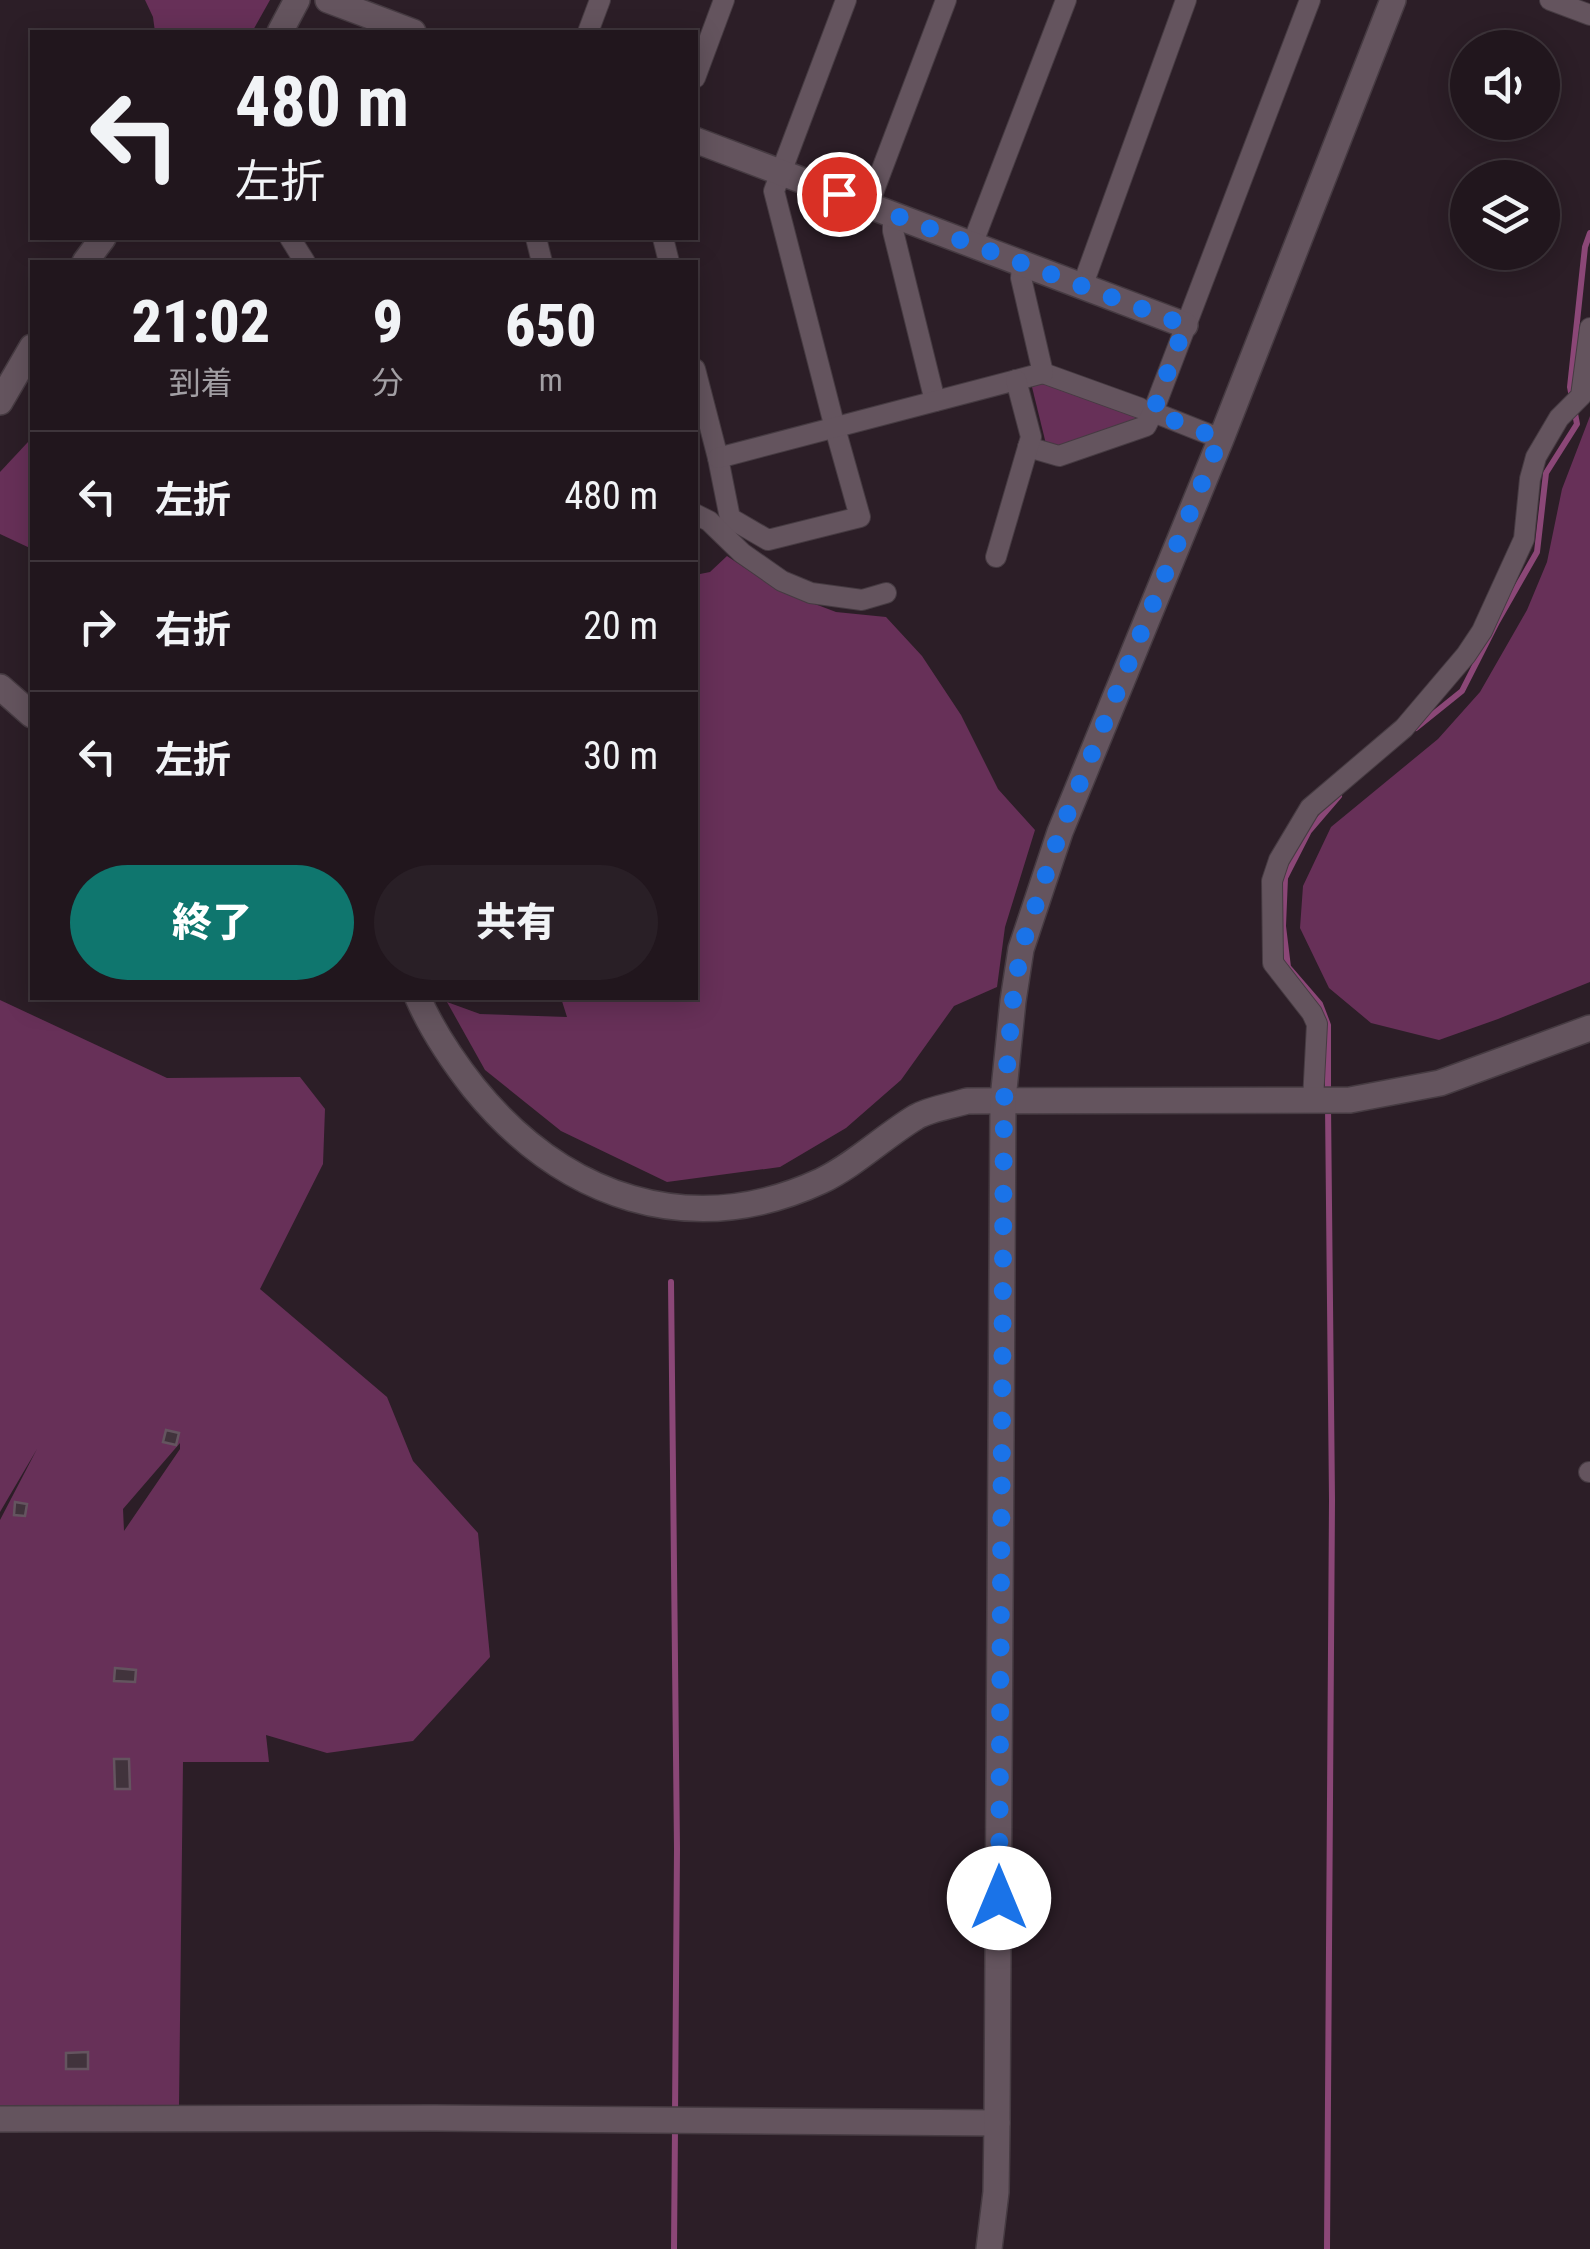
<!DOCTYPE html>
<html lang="ja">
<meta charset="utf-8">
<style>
:root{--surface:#21161d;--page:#291f26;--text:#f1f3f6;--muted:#a29fa4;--line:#3e353b;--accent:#0f766e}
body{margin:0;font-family:"Roboto Condensed","Noto Sans JP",sans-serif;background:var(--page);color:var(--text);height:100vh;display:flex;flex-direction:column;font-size:38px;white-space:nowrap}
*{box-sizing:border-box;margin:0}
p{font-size:32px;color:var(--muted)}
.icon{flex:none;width:55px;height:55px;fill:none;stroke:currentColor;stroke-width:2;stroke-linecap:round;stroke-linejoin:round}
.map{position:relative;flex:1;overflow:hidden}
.side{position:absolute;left:30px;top:260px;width:668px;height:740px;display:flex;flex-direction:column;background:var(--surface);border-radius:0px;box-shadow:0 5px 25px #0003,0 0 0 2px var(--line)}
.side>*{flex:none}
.guide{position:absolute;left:30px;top:30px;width:668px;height:210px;border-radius:0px;box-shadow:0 5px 25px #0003,0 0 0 2px var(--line);background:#21161d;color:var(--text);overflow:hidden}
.tools{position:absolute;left:1450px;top:30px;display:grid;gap:20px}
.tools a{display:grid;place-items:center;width:110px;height:110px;border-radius:50%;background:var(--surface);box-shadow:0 5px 25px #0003,0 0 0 2px var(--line);font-size:50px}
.pin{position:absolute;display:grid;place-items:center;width:85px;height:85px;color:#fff;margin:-42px;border:5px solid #fff;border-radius:50%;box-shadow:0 2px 10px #0007}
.me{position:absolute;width:110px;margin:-55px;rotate:0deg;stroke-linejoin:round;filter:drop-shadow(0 0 8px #0008)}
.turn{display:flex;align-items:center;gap:35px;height:210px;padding:0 40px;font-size:45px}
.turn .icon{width:130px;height:130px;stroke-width:2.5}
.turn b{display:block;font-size:70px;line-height:85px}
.eta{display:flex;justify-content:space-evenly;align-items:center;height:170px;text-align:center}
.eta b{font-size:60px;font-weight:800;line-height:70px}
.button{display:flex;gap:20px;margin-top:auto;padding:20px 40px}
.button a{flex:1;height:115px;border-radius:60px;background:var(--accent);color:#fff;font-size:40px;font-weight:800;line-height:115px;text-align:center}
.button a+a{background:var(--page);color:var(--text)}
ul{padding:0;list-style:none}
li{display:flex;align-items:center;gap:30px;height:130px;padding:0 40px;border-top:2px solid var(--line)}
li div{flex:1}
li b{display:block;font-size:38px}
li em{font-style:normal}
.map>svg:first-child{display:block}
</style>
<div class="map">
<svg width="1590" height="2249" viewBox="0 0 1590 2249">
<rect width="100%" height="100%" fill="#2c1e27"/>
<g fill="#673058" fill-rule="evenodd">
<path d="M145,0H270L252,32H155L153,17Z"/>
<path d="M1044,383L1139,417L1137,423L1060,449L1046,444L1032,387Z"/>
<path d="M1590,416V982L1498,1019L1439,1040L1371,1023L1329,988L1300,928L1303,886L1331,827L1438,739L1480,692L1527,610L1547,562L1562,489Z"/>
<path d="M28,442L32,444V549L0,534V472Z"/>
<path d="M727,556L778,590L836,612L886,617L922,656L961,715L998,789L1035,830L1005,927L997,987L954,1006L901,1080L846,1128L780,1167L667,1182L561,1131L485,1070L447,1002L480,1014L567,1017L561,998H695V575L710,572Z"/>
<path d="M0,1000L167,1078L300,1077L325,1109L323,1164L260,1289L387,1397L413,1461L478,1533L490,1657L413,1741L327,1753L266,1735L269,1762H183L179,2107L0,2105V1520L37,1449L0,1512ZM180,1443V1449L124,1531L123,1509Z"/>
</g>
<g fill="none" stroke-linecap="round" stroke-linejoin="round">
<g stroke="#8b4777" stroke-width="6">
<path d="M1416,728L1462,691L1497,622L1537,552L1546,473L1577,424L1570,387L1585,247L1590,233"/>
<path d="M1328,1092V1025L1320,1004L1288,967L1283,926L1285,878L1309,831L1339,796"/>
<path d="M671,1282L677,1849L675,2116"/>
<path d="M674,2249L675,2128"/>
<path d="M1327,2249L1332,1500L1328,1105"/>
</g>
</g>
<g fill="#41333c" stroke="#64545f" stroke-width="2.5">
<path d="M166,1430L179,1433L176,1445L163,1442Z"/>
<path d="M15,1502L27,1504L25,1516L14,1515Z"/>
<path d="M115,1668L136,1670L135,1682L114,1681Z"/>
<path d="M114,1759H129L130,1789H115Z"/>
<path d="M88,2052V2069H66V2053Z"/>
</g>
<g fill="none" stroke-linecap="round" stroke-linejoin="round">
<defs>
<g id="minor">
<path d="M1550,0L1590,15"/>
<path d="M588,32L600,0"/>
<path d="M695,78L724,0"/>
<path d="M868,206L946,0"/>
<path d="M893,215V231L935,401"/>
<path d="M290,238L305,262"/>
<path d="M536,238L542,262"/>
<path d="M663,238L669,262"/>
<path d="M972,245L1066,0"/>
<path d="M1082,287L1186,0"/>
<path d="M695,369L718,458L730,518L768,540L860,517L835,428L774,191L846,0"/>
<path d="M1043,373L1140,408"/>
<path d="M1153,412L1221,439"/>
<path d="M1028,447L1059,456L1146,426L1153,412L1310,0"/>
<path d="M718,458L1043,373L1021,278L1022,264"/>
<path d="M695,514L709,521L742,553L782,581L811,593L862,600L886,593"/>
<path d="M996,557L1031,437L1016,380"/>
<path d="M1313,1100L1317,1024L1312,1013L1273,963L1272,881L1279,860L1310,808L1404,728L1466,655L1482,631L1524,539L1530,479L1536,457L1559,418L1581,396L1590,328"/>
<path d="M1589,1472H1590"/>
</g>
<g id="tertiary">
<path d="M328,0L413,32"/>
<path d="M280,32L297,0"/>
<path d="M695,140L1185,325"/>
<path d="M85,262L103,238"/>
<path d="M0,402L32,347"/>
<path d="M0,687L32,715"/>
<path d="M418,998C432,1030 452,1060 474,1088C563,1197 689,1242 821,1181C856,1164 883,1137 916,1117C930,1109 951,1106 967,1101L1350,1100L1440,1083L1590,1028"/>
<path d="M0,2119L435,2118L997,2123"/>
<path d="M989,2249L996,2192L997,2123L1003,1099L1013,1001L1021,949L1060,832L1221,439L1393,0"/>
</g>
</defs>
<use href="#minor" stroke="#463b42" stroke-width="22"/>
<use href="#tertiary" stroke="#463b42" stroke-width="28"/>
<use href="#minor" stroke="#64545e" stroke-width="20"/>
<use href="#tertiary" stroke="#64545e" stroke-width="25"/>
</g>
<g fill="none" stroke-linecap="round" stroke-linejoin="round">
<path stroke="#1a73e8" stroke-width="18" stroke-dasharray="0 32.4" d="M839,194L1185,325L1153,412L1220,439L1060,832L1021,949L1013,1000L1004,1100L999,1898"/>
</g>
</svg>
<div class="tools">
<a><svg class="icon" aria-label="sound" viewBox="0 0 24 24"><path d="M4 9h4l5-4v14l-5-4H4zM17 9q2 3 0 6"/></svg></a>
<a><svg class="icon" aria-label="layers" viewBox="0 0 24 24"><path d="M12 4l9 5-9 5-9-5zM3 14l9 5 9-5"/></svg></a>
</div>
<div class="pin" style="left:839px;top:194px;background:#d93025"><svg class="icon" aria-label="arrive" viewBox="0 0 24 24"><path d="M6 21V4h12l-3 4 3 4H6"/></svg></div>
<svg class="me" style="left:999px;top:1898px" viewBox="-20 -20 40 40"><circle r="19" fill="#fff"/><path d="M0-13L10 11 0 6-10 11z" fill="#1a73e8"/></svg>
<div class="guide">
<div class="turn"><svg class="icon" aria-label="left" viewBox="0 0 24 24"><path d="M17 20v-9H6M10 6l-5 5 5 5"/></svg><div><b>480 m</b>左折</div></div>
</div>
<section class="side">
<div class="eta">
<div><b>21:02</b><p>到着</p></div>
<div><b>9</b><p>分</p></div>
<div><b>650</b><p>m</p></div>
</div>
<ul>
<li><svg class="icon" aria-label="left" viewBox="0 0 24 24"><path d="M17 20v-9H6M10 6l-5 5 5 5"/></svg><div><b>左折</b></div><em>480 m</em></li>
<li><svg class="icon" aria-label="right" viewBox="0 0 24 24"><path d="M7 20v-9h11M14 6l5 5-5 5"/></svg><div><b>右折</b></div><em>20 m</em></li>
<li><svg class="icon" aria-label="left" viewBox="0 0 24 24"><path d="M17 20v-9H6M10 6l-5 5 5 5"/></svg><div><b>左折</b></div><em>30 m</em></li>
</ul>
<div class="button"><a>終了</a><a>共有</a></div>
</section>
</div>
